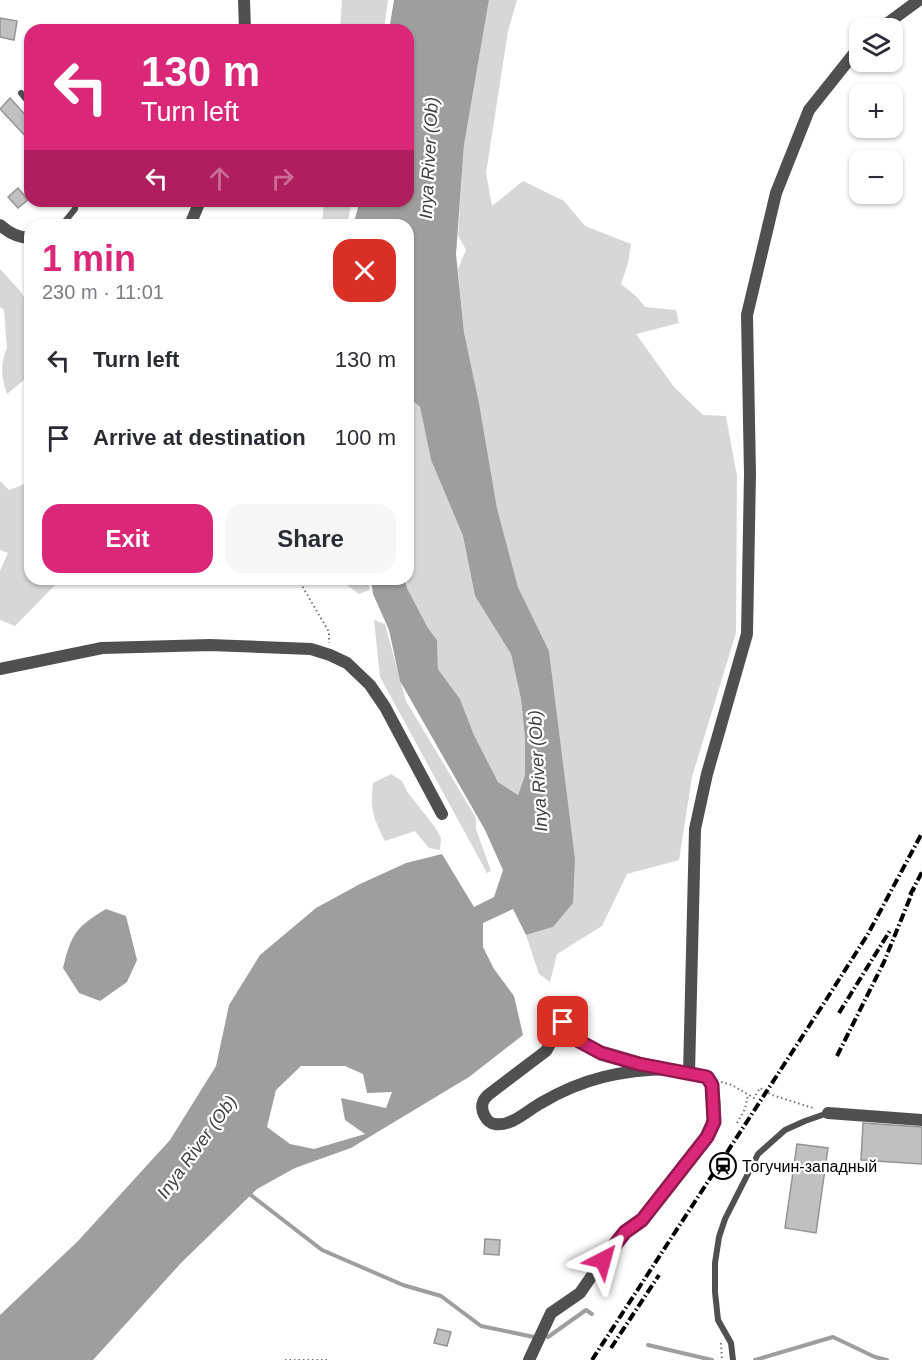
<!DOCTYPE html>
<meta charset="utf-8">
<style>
:root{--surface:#fff;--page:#f7f7f7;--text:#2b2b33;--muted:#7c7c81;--accent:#db2777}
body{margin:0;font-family:Helvetica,sans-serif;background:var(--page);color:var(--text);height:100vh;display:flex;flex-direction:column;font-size:22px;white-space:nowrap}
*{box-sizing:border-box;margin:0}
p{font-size:20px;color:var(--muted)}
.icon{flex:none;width:33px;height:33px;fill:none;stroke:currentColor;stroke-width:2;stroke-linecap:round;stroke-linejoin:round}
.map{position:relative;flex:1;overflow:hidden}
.drawer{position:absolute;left:24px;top:219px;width:390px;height:366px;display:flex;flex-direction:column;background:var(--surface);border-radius:18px;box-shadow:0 2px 4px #0004}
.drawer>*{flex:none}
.top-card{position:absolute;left:24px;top:24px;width:390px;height:183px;border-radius:18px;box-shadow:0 2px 4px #0004;background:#db2777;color:#fff;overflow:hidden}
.fabs{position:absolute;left:849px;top:18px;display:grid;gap:12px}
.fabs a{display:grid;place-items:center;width:54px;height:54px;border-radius:12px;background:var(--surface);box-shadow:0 2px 4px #0004;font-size:30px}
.pin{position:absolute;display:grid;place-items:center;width:51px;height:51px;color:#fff;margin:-26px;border-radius:12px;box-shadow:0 3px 9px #0006}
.me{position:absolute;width:66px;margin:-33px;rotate:39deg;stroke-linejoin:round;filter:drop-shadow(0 0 4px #0008)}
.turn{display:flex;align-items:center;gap:21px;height:126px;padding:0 18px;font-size:27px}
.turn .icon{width:78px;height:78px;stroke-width:2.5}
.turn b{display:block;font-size:42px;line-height:51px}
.lanes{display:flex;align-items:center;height:57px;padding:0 18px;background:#0003;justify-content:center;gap:30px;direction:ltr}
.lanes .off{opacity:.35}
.round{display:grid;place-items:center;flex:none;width:63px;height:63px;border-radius:18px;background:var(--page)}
.overview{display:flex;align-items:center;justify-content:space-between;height:102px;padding:0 18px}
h1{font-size:36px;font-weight:800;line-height:45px;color:var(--accent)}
.button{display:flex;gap:12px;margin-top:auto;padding:12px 18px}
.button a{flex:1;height:69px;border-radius:18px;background:var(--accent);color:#fff;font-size:24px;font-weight:800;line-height:69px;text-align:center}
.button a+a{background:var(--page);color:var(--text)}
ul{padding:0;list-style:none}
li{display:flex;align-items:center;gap:18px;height:78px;padding:0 18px}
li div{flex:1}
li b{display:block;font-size:22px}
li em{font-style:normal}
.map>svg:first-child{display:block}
</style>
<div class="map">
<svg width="922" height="1360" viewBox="0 0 922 1360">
<rect width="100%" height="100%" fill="#fff"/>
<g fill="#d7d7d7">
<path d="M342,0H388L384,30H340Z"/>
<path d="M489,0H517L508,31L486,173L492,206L523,181L564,201L585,226L631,244L628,263L621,284L637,297L645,307L676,310L679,323L636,334L674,387L703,415L726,416L737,476L736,633L692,777L679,860L627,874L602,926L557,954L550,982L539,974L526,935L553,927L575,858L549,651L518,587L497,508L479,403L464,332L458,269L466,250L458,235L464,145Z"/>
<path d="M324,201H352L347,225H322Z"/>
<path d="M0,269L21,292L30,308V375L7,394C1,376 0,364 7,348L4,310L0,307Z"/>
<path d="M408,397L420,407L431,460L463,536L475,596L511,654L521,699L525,739V775L518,795L498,782L474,735L460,699L438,669L437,640L428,628L407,588Z"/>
<path d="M0,481L9,490L30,482V579H61L15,626L0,620V571L8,553L0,550Z"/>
<path d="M347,579H367L370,590L359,594L347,585Z"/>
<path d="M374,620L385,624L406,701L476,818V829L491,871L487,873L380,677Z"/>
<path d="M391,774L402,781L408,793L435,827L441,838L440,850L429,848L415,831L385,841C373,817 370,810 373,783Z"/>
</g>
<g fill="#9e9e9e" fill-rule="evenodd">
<path d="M394,0H489L464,145L456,254L464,332L479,403L497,508L518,587L549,651L575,858L573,903L553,927L526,935L513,909L483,923V947L494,969L514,996L523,1035L469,1077L351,1148L295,1168L257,1189L181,1263L93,1360H0V1315L78,1241L170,1140L216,1066L229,1005L260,955L316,908L360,884L406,863L442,854L474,907L494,897L503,870L485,830L400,681L389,630L373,594L371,579H405L407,588L428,628L437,640L438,669L460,699L474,735L498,782L518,795L525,775V739L521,699L511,654L475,596L463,536L431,460L420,407L408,397V291L411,288L408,282V225H353L360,201H408V30H389ZM301,1066H345L363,1074L367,1093L392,1092L386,1108L341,1098L345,1120L365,1134L314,1149L290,1144L267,1127L276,1090Z"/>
<path d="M106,909L126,916L137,960L127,982L100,1001L79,993L63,968C71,934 76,927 106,909Z"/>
</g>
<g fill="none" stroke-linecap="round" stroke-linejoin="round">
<g stroke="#9e9e9e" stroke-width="4">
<path d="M247,1192L322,1250L403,1285L441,1296L481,1326L534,1337"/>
<path d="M548,1337L586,1310L592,1314"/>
<path d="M648,1345L712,1360"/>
<path d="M755,1360L833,1337L875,1357L887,1360"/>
</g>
</g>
<g fill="#c0c0c0" stroke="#949494" stroke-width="1.5">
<path d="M0,18L17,21L14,40L0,37Z"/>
<path d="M10,98L30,120V141L0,109Z"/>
<path d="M18,188L28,200L18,208L8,197Z"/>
<path d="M863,1123L922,1127V1164L861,1160Z"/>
<path d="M797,1144L828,1148L816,1233L785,1228Z"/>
<path d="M485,1239L500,1240L499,1255L484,1254Z"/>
<path d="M438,1329L451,1332L447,1346L434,1343Z"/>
</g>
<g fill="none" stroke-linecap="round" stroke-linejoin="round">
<g stroke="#727272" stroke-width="2" stroke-dasharray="1.5 3" stroke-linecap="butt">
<path d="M298,579L329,632V643"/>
<path d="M721,1082L732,1085L754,1098L760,1088L772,1095L813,1108"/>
<path d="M737,1123L745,1109L748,1094"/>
<path d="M721,1343L722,1360"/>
<path d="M285,1360H329"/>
</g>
<g stroke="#505050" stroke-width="6">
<path d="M21,93L30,104"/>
<path d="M62,225L75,209L76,201"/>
<path d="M733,1360L731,1343L718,1320L715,1292V1263L719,1237L725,1219L758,1154L785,1130L805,1121L828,1113"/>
</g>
<g stroke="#505050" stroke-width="12">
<path d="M244,0L245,30"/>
<path d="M881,28L919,0"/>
<path d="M0,225C9,233 18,238 30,238"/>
<path d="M190,225L200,201"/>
<path d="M0,669L102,648L210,645L311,649L330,655L347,663L370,685L385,707L442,814"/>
<path d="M689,1074L695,829L707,774L747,634L750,474L747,315L776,193L809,110L860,46"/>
<path d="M828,1113L922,1120"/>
<path d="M529,1360L551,1313L580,1293L611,1248L625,1232L642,1220L707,1137C716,1118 718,1096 707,1077L639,1063L601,1053L577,1040L563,1022L546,1051L488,1095C486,1097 484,1099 483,1102C480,1110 486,1123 495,1124C511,1127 528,1110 541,1103C583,1078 622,1070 670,1069"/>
</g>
<g stroke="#000" stroke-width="4" stroke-dasharray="9 3 1.5 3" stroke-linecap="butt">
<path d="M910,895L922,872"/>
<path d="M839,1013L891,929"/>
<path d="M837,1056L884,962L914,888"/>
<path d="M611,1348L659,1275"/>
<path d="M592,1360L826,1000L868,934L922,833"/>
</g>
</g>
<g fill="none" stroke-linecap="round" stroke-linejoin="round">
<defs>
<path id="route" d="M563,1022L577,1040L601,1053L639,1064L707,1077L712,1085L714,1122L707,1137L642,1220L625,1232L603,1260"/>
</defs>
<use href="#route" stroke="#8e194d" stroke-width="15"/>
<use href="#route" stroke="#db2777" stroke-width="10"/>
</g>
<defs>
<symbol id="station-ring" viewBox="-11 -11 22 22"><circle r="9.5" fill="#fff" stroke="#000" stroke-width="1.5"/><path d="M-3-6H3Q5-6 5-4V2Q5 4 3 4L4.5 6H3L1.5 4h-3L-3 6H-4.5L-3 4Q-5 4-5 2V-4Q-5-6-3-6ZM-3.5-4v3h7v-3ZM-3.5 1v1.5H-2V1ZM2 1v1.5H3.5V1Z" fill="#000"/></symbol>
</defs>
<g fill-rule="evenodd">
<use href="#station-ring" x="708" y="1151" width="30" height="30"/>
</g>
<g text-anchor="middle" stroke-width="4.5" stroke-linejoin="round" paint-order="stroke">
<g font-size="16" fill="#000" stroke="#fff" text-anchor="start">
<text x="742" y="1172">Тогучин-западный</text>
</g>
<g font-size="18" font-style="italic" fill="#3f3f3f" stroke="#fff">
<text transform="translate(429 158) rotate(-87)" y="6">Inya River (Ob)</text>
<text transform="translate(538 771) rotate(-93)" y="6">Inya River (Ob)</text>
<text transform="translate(197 1147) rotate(-54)" y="6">Inya River (Ob)</text>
</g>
</g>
</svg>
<div class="fabs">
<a><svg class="icon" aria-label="layers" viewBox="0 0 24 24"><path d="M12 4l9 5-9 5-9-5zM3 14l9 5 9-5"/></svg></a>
<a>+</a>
<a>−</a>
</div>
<div class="pin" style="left:563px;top:1022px;background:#d93025"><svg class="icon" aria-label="arrive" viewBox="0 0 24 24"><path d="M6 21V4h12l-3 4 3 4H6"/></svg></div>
<svg class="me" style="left:603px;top:1260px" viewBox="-20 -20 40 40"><path d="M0-17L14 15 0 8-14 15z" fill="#db2777" stroke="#fff" stroke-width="4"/></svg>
<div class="top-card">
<div class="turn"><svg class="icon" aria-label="left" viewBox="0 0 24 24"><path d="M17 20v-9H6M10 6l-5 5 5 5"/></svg><div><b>130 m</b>Turn left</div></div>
<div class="lanes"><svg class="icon" aria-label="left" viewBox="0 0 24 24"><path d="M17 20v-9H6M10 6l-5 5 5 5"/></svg><svg class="icon off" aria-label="ahead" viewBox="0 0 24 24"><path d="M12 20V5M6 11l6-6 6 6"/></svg><svg class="icon off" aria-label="right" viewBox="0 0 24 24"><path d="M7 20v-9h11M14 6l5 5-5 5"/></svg></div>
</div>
<section class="drawer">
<div class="overview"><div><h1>1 min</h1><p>230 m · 11:01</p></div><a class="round" style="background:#d93025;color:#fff"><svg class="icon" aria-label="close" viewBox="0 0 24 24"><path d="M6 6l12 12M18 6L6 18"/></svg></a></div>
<ul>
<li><svg class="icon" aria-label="left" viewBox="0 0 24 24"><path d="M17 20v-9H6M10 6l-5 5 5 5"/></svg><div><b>Turn left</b></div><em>130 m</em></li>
<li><svg class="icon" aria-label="arrive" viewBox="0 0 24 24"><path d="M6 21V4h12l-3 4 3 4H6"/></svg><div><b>Arrive at destination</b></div><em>100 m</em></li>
</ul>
<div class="button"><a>Exit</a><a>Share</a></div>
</section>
</div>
